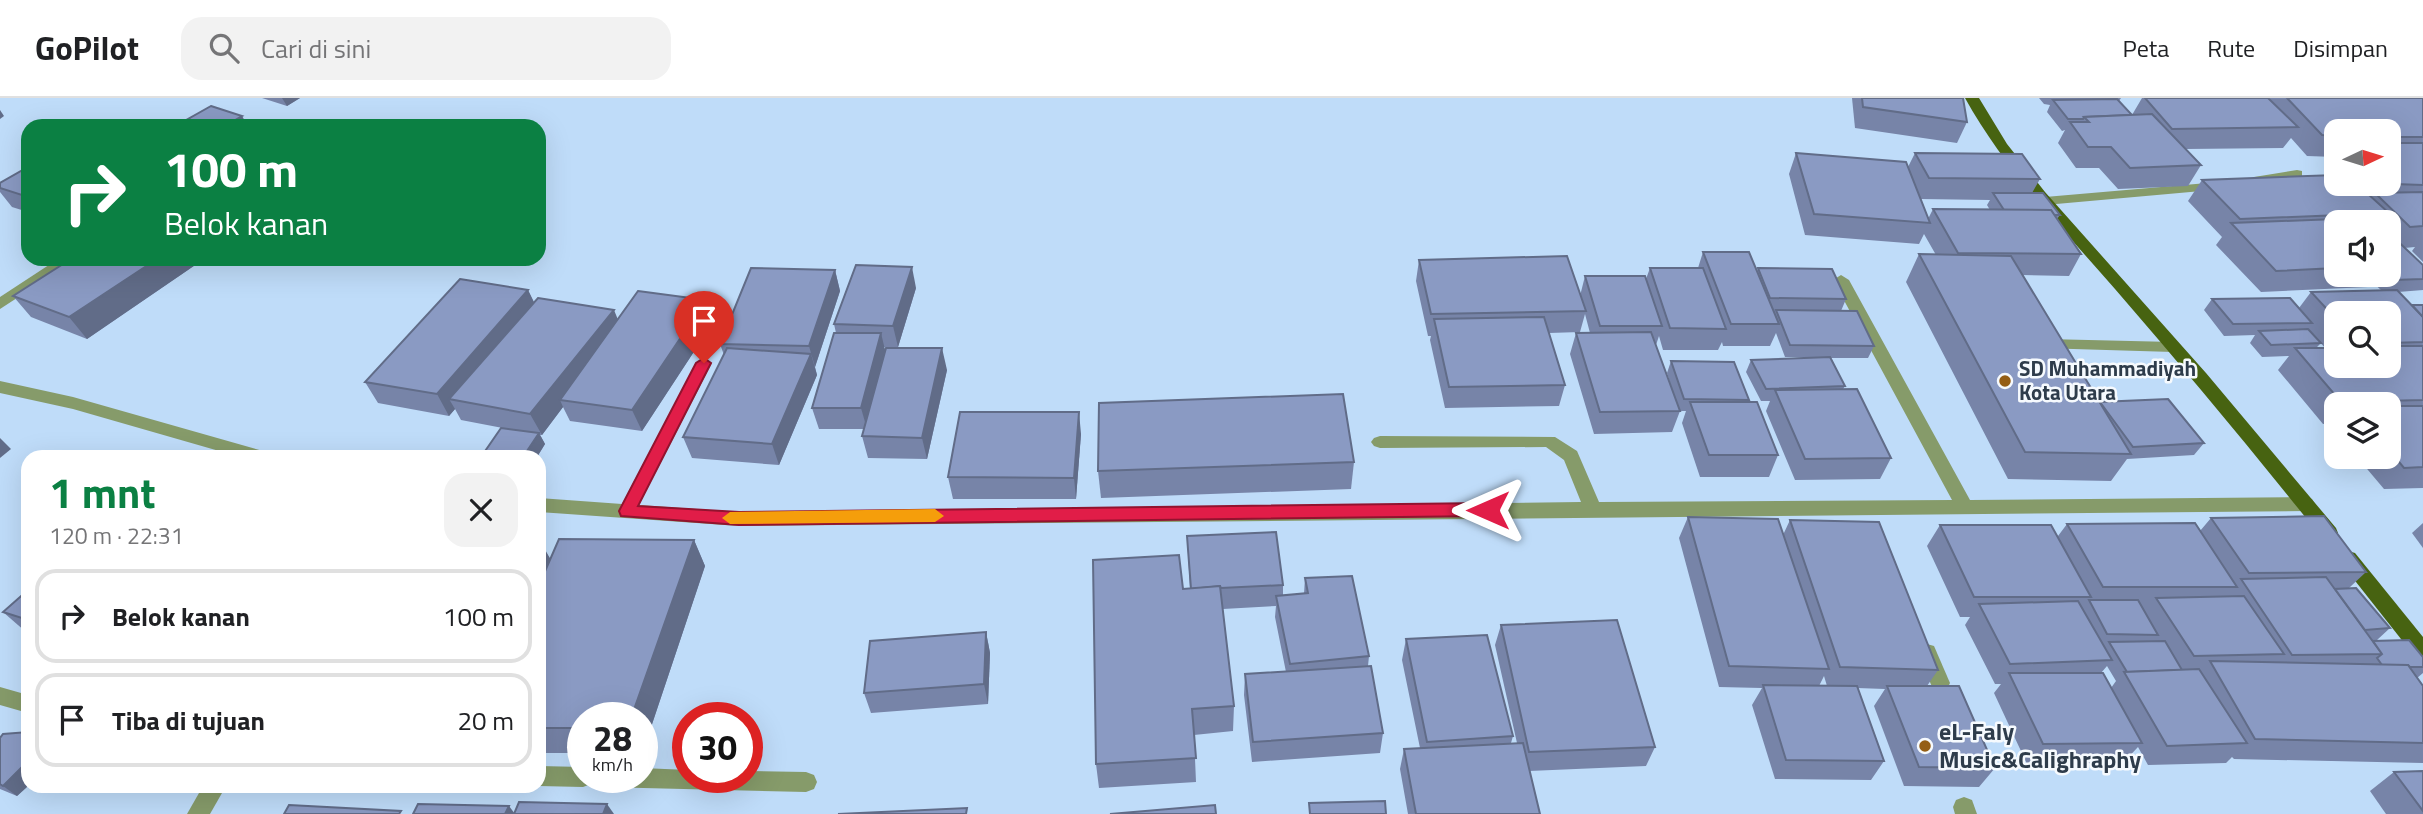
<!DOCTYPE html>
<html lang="id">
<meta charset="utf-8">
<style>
:root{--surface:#fff;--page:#f2f2f2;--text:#202124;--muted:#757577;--line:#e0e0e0;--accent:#0b8043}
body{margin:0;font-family:"Titillium Web",sans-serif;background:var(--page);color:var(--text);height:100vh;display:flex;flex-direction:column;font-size:26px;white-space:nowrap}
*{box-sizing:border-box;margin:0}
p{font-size:23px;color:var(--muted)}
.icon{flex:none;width:38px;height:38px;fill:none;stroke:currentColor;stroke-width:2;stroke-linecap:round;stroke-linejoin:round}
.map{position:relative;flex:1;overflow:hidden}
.drawer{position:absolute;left:21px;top:352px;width:525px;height:343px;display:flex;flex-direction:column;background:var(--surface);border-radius:21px;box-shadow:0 7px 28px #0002}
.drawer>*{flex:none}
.banner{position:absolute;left:21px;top:21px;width:525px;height:147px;border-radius:21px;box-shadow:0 7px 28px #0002;background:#0b8043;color:#fff;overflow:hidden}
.needle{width:46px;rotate:86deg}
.tools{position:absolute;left:2324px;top:21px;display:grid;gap:14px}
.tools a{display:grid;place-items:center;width:77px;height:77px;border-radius:14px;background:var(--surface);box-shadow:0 7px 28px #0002;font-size:35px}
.speed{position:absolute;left:567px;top:604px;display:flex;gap:14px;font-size:35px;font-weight:700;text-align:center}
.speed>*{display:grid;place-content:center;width:91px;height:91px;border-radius:50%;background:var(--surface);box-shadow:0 7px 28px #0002;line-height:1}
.speed small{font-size:18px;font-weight:400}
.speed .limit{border:10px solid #d22;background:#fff;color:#111}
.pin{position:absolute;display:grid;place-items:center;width:60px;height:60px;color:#fff;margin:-72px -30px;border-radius:50% 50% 50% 0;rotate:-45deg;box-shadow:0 0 7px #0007}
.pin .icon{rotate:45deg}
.me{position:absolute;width:77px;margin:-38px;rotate:270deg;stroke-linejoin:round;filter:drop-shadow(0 0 5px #0008)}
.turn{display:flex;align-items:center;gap:24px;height:147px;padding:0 28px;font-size:32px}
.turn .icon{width:91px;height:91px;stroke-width:2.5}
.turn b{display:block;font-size:49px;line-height:60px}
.round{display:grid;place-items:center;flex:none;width:74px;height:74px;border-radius:21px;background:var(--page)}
.summary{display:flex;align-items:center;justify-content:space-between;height:119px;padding:0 28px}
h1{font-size:42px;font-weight:700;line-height:52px;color:var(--accent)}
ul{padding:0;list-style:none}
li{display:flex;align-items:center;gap:21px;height:94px;margin:0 14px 10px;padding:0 14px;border:4px solid var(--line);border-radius:21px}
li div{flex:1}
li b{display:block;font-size:26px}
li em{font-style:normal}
header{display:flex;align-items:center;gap:42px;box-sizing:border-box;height:98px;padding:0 35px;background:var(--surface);border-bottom:2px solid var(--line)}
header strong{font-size:33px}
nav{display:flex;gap:38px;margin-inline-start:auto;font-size:24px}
.search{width:490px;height:63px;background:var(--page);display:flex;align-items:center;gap:18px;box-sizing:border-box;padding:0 24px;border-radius:21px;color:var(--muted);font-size:26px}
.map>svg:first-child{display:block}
</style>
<header>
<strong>GoPilot</strong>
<div class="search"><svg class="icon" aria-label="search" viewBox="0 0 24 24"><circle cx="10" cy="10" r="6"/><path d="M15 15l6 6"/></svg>Cari di sini</div>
<nav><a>Peta</a><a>Rute</a><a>Disimpan</a></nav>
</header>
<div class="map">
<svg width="2423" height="716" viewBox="0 0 2423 716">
<rect width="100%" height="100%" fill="#bfdcf9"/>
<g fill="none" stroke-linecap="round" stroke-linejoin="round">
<g fill="#869b6a" fill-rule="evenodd">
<path d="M2297,72L2302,73V79L2254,87L2247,83L2254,79Z"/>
<path d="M2219,84L2226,88L2224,91L2045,107L2038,103L2045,99Z"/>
<path d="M58,161H77L0,211V199Z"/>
<path d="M1841,177L1849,182L1970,402L2306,399L2312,401L2315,406L2312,411L2306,413L739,428L539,414V400L622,406L696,265L704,259L712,265L639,407L739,414L1581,404L1564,362L1546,349L1380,350L1374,348L1371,344L1374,340L1380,338L1555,339L1577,353L1599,404L1952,402L1833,182Z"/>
<path d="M2046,241L2173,244L2181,249L2173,254L2040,250L2038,246L2040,242Z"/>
<path d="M0,283L73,299L263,353L272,359H240L73,311L0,295Z"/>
<path d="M1927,546L1934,548L1950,585L1947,591L1940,594L1933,591L1917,554L1920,548Z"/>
<path d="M0,589L28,597V615L0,607Z"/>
<path d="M539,668L583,669V679H642V670L688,672V679H747V673L806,674L814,677L817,684L814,691L806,694L603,689L595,686L593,680L591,686L583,689L539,688Z"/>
<path d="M203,688H226L210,716H187Z"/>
<path d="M1964,699L1972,702L1977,716H1955L1953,709L1956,702Z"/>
</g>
<g fill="#476311" fill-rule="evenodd">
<path d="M1965,0H1979L2007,46L2045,94L2206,275L2336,430L2338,435L2336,440H2322C2255,356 2186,273 2115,191C2062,130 2005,72 1965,0Z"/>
<path d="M2348,453L2355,455L2423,539V562L2416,560L2341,465L2339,460L2341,455Z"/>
</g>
</g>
<g fill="#7784a8" fill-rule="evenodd">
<path d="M262,0H300L287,8Z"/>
<path d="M1852,0H1963L1967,24L1957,45L1855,30Z"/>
<path d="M2039,0H2121L2119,3L2132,17L2142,0H2423V164L2412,153L2415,149L2404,150L2423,167V192L2398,194L2412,207H2423V390L2384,391L2357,359H2389V306H2336V325L2323,326L2278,272L2289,258L2262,259L2250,245L2255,237L2224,238L2204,212L2212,201L2299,210L2311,194L2381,192L2372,184L2368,189L2261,194L2216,147L2222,139L2188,103L2202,82L2366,94L2358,86H2389V33H2336V59L2307,58L2291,40L2283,50L2186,51L2201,67L2188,88L2118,91L2099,70H2076L2058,45L2065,32L2062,33L2047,14L2050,7L2044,6ZM2336,124H2389V177H2336ZM2336,215H2389V268H2336ZM2308,230L2325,250H2316L2321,245Z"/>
<path d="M188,21L248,28H193Z"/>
<path d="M1796,55L1908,69L1915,55L2040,81L2032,95L2060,117L2057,121L2081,156L2069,178L2022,177L2100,305L2204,345L2194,357L2127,361L2111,383L2008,381L1906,184L1919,156L1936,157L1924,136L1919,146L1805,137L1789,76ZM1921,101L1990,102L1987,107L1990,112L1933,111L1928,121Z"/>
<path d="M28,69V114L12,109L0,94V85Z"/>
<path d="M1703,154L1757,174L1758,170L1846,201L1841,213L1874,248L1868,260H1830L1845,288L1843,291L1891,360L1880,381L1795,382L1766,313L1770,303H1761L1746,274L1751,262L1813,259H1785L1776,235L1770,248H1723L1722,244L1718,252H1663L1659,238L1656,247L1676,303L1667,275L1671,263L1749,302L1748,304L1778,357L1769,379H1700L1682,325L1686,313H1680L1672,334L1594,336L1570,256L1576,235H1590L1585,216L1580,234L1549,235L1565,287L1559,308L1445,310L1430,242L1431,238H1428L1416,183L1419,162L1580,198L1585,178L1646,181L1650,170H1698Z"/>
<path d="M71,161H204L87,241L31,219L13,198Z"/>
<path d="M835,172L840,193L815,269L817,277L779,367L692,360L683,339L724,257L720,246Z"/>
<path d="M916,190L898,249H884L885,252L947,272L927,361L868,360L862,338L864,331H819L812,310L836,235L834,226Z"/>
<path d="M528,192L534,204L618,221L706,202L714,223L642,333L570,323L563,309L542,337H540L545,346L537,359H481L508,331L461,322L455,311L449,318L378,305L365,284Z"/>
<path d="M1081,336L1076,401H953L948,379Z"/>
<path d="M1354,364L1351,391L1101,400L1098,373Z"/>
<path d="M1688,419L1783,437L1790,422L1938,572L1927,588L1995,670L1979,689L1904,688L1874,608L1885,591L1857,590L1884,663L1871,682L1775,681L1752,607L1762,590L1719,589L1679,440ZM1824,578L1827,588H1819Z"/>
<path d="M2211,420L2366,474L2349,490L2390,530L2377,542H2372L2373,543L2423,559V575L2417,580L2423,588V665L2234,661L2232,659L2226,665L2148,667L2138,649L2123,665L2027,666L1994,595L2001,586H1995L1965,527L1970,519H1960L1927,448L1940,427L2058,438L2067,426L2200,433ZM2107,568L2116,583L2111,590L2101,575Z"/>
<path d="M2423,425V450L2412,435Z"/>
<path d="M1187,438L1283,487V497L1304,496L1305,480L1369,558L1368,568L1383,635L1380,655L1252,664L1244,597L1245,576L1286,574L1275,519L1276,508L1223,511L1234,608L1233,633L1194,637L1196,684L1099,690L1096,666L1190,491Z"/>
<path d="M694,442L705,468L642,656V620H583V655H539V443L550,461Z"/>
<path d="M28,492V535L26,534L3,514Z"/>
<path d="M1501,527L1655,649L1646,668L1529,673L1540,716H1408L1400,671L1404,651L1420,650L1402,562L1406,541L1513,638L1511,645H1517L1495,547Z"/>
<path d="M986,534L990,555L988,606L871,615L864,595Z"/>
<path d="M28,634V688L17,698L0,691V640Z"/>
<path d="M2423,673V716H2386L2370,693L2394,674Z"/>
</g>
<g fill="#616c88">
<path d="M282,0H300L287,8Z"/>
<path d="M0,12L4,18L0,21Z"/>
<path d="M242,18L248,28H225Z"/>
<path d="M157,161H204L87,241L69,219Z"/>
<path d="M912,169L916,190L898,249L893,228Z"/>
<path d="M835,172L840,193L815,269L809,248Z"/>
<path d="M528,192L538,213L449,301L455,311L449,318L437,296Z"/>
<path d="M706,202L714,223L642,333L632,312Z"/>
<path d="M614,212L623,234L560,302L563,309L542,337L530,316Z"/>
<path d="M881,235L886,256L867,331L861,310Z"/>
<path d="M942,250L947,272L927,361L922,340Z"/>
<path d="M811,256L817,277L779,367L772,346Z"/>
<path d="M1079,314L1081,336L1076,401L1074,380Z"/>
<path d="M539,335L545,346L537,359H523Z"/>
<path d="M0,340L11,351L0,360Z"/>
<path d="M694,442L705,468L642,656V620H631Z"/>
<path d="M540,443L555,469L539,507V445Z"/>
<path d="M986,534L990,555L988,606L984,586Z"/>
<path d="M28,663V688L17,698L3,688Z"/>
<path d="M607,706L614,716H603Z"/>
<path d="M509,708L515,716H505Z"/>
</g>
<g fill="#8a9ac3" stroke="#616c88" stroke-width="2">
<path d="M1862,0H1963L1967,24L1863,9Z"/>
<path d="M2145,0H2268L2298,29L2172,31Z"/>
<path d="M2287,0H2423V39H2389V33H2336V38L2322,37Z"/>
<path d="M2117,1L2132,17L2084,19L2083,21H2068L2053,2Z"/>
<path d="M211,8L242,18L225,28H209L188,21Z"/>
<path d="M2152,16L2201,67L2130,70L2111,49H2088L2070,24H2089L2084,19Z"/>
<path d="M135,22L153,28H124Z"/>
<path d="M2389,45H2423V87L2394,86L2389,81Z"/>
<path d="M1796,55L1906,64L1930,125L1814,116Z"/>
<path d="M1915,55L2022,56L2040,81L1929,80Z"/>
<path d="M28,69V99L0,90V85Z"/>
<path d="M2336,77V86H2357L2389,115L2240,121L2202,82Z"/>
<path d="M2423,94V128L2410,129L2375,95Z"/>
<path d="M1993,95H2043L2060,117H2054L2051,112H2004Z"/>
<path d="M1933,111L2051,112L2081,156L1958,155Z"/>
<path d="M2336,121L2340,124H2336V170L2276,173L2231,125Z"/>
<path d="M2389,135L2423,167V181L2393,182L2387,177H2389Z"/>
<path d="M1703,154H1749L1779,226H1731Z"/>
<path d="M1919,156L2011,158L2131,356L2025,354Z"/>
<path d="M1567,158L1586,213L1431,216L1419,162Z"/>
<path d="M71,161H157L69,219L13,198Z"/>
<path d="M856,167L912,169L893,228L834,226Z"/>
<path d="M751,170L835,172L809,248L720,246Z"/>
<path d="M1650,170H1703L1726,231L1670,230Z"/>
<path d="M1758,170L1832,171L1846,201L1770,200Z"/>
<path d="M1585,178H1645L1662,228H1600Z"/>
<path d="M460,181L528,192L437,296L365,284Z"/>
<path d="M2397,192L2423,219V244L2389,245V215H2336V221L2311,194Z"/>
<path d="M638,193L706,202L632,312L560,302Z"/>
<path d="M538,200L614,212L530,316L449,301Z"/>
<path d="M2290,200L2312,225L2233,226L2212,201Z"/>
<path d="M2412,207H2423V219Z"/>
<path d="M1776,212L1857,213L1874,248L1790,247Z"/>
<path d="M1544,219L1565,287L1449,289L1434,221Z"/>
<path d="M2308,231L2321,245L2271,247L2259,233Z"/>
<path d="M1651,234L1680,313L1600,314L1576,235Z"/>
<path d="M834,235H881L861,310H812Z"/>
<path d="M2389,248H2423V302L2341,304L2295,250H2336V268H2389Z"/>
<path d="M727,250L811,256L772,346L683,339Z"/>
<path d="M886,250H942L922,340L862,338Z"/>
<path d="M1830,259L1845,288L1766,291L1751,262Z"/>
<path d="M1671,263L1734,264L1749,302L1684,301Z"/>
<path d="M1857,291L1891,360L1805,361L1775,292Z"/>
<path d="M1343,296L1354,364L1098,373L1099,305Z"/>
<path d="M2168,301L2204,345L2133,349L2100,304Z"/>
<path d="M1690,304H1757L1778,357H1709Z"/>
<path d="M2389,308H2423V369L2404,370L2389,352Z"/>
<path d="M960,314H1079L1074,380L948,379Z"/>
<path d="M501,330L539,335L523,359H481Z"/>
<path d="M2324,418L2366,474L2249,475L2211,420Z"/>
<path d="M1688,419L1778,421L1829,571L1729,568Z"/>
<path d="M1790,422L1879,424L1938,572L1840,569Z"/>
<path d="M2195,425L2237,489H2103L2067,426Z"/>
<path d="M1940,427H2051L2091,499H1974Z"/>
<path d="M1276,434L1283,487L1221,490L1220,488L1191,491L1187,438Z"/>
<path d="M559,441L694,442L631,620H583V630H539V487Z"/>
<path d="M1179,457L1183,491L1220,488L1234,608L1192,611L1196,660L1096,666L1093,462Z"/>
<path d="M1352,478L1369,558L1290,566L1276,498L1308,495L1305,480Z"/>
<path d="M2326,479L2382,556L2292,557L2241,481Z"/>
<path d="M2356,490L2390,530L2365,532L2335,491Z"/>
<path d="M28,492V522L3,514Z"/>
<path d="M2244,498L2284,556L2194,558L2156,500Z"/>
<path d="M2089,502H2138L2158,537L2107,536Z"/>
<path d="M2078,503L2112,562L2010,566L1979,506Z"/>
<path d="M1617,522L1655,649L1529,654L1501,527Z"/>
<path d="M986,534L984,586L864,595L870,543Z"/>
<path d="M1487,537L1513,638L1427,644L1406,541Z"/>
<path d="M2409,542L2423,559V569H2410L2408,567H2382L2377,560L2382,556L2373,543Z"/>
<path d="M2165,543L2182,572L2127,574L2109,544Z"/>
<path d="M2210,563L2408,567L2423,588V645L2255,641Z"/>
<path d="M1371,568L1383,635L1253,644L1245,576Z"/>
<path d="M2199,571L2247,645L2167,648L2124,574Z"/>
<path d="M2009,575H2103L2142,645L2043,646Z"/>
<path d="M1763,587L1857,588L1884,663L1786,662Z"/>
<path d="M1887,588H1959L1995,670L1919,669Z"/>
<path d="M28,634V663L3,688L0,686V640L3,636Z"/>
<path d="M1523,645L1540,716H1416L1404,651Z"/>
<path d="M2423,673V713L2394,674Z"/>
<path d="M1385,703L1386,716H1310L1309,705Z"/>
<path d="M519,704L607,706L603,716H514Z"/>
<path d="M418,706L509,708L505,716H413Z"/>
<path d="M289,707L401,713L399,716H284Z"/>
<path d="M1215,707L1216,716H1110Z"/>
<path d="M967,710L966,716H838Z"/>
</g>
<path fill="#e11d48" stroke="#92132f" stroke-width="2" d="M704,260L711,265L638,408L739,414L1488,405L1496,412L1488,418L739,427L621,418L619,413L696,265Z"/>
<path fill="#f59e0b" d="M935,411L944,418L935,424L730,426L722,420L730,414Z"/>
<g fill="#945e15" stroke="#f6fafe" stroke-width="2.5">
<circle cx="2005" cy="283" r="7"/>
<circle cx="1925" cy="648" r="7"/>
</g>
<g text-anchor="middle" stroke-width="5" stroke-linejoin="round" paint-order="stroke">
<g font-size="21" font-weight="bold" fill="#2e3c4b" stroke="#f6fafe" text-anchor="start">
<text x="2019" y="278">SD Muhammadiyah<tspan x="2019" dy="24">Kota Utara</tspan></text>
</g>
<g font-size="24" font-weight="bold" fill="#2e3c4b" stroke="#f6fafe" text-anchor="start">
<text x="1939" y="642">eL-Faly<tspan x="1939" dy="28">Music&amp;Calighraphy</tspan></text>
</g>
</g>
</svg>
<div class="tools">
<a><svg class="needle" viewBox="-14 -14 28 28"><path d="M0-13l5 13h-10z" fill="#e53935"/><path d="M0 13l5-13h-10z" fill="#757577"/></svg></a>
<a><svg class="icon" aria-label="sound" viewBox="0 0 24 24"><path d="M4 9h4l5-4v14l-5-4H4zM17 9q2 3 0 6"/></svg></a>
<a><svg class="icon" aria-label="search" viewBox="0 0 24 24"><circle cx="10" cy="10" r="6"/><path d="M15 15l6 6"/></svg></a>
<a><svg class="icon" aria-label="layers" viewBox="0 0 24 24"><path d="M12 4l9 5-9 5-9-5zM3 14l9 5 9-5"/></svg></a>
</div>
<div class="speed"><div>28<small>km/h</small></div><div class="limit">30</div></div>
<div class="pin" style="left:704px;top:265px;background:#d93025"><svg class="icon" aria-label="arrive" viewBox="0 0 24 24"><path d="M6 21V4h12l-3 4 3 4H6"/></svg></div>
<svg class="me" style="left:1488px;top:412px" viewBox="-20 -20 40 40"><path d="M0-17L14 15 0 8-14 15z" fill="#e11d48" stroke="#fff" stroke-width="4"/></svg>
<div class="banner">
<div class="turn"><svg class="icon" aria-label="right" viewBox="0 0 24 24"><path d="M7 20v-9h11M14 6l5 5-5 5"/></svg><div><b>100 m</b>Belok kanan</div></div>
</div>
<section class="drawer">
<div class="summary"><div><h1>1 mnt</h1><p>120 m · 22:31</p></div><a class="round"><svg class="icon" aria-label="close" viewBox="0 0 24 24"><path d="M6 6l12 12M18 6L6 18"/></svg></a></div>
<ul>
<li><svg class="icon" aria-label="right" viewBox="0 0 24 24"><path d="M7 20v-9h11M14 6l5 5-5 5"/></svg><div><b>Belok kanan</b></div><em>100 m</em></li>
<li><svg class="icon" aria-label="arrive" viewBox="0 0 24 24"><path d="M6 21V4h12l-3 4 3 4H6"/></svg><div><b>Tiba di tujuan</b></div><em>20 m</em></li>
</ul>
</section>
</div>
